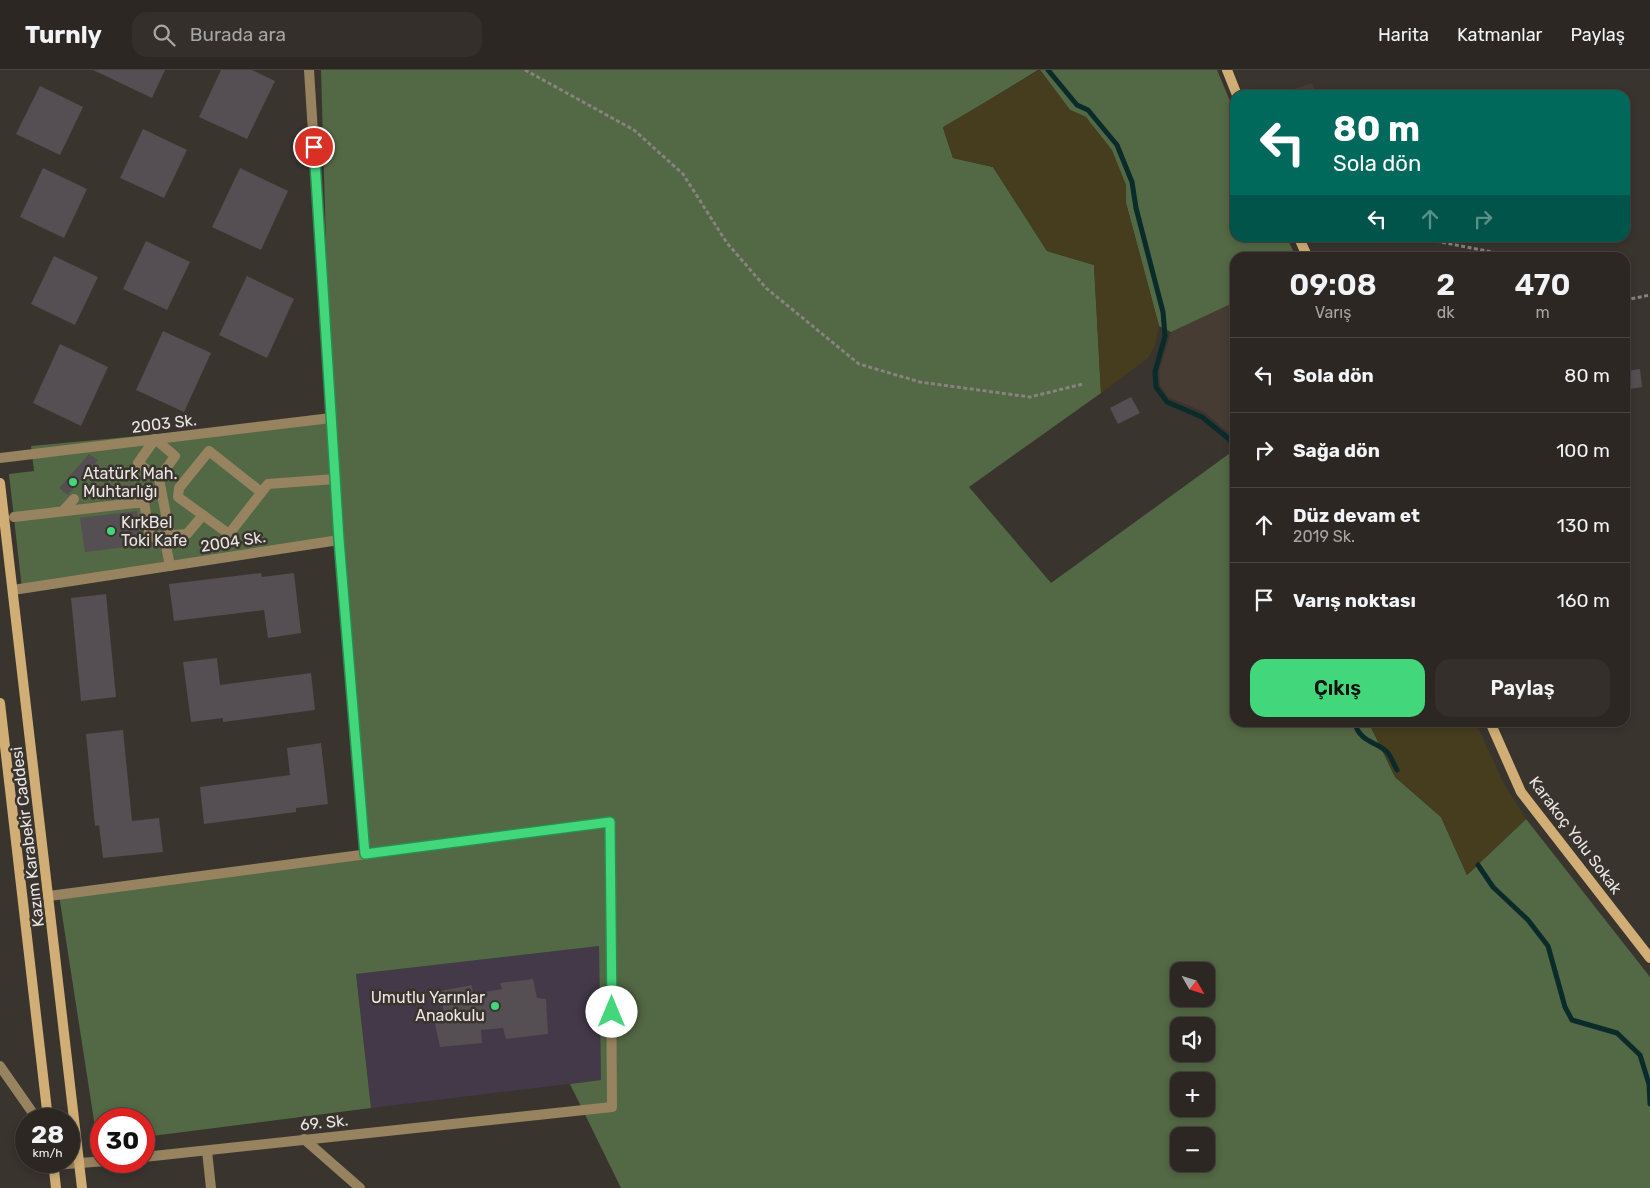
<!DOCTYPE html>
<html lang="tr">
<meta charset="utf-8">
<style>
:root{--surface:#2c2723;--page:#342f2b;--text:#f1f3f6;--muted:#a6a5a6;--line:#484441;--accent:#43d77b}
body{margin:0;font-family:Rubik,sans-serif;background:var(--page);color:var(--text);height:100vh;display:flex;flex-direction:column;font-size:19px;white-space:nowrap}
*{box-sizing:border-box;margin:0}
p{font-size:16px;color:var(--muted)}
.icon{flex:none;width:28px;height:28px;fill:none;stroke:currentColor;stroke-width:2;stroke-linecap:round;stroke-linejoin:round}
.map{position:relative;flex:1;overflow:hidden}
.details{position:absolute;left:1230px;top:182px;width:400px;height:475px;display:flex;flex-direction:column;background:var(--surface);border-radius:15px;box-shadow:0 2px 8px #0003,0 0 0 1px var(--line)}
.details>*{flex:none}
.hud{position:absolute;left:1230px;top:20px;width:400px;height:152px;border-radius:15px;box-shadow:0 2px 8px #0003,0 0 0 1px var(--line);background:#00695c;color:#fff;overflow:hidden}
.needle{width:32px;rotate:129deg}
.buttons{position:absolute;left:1170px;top:892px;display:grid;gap:10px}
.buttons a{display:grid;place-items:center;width:45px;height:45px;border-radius:10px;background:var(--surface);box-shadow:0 2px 8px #0003,0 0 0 1px var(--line);font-size:25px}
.speed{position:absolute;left:15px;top:1038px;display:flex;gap:10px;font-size:25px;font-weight:700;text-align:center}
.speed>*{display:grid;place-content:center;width:65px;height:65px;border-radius:50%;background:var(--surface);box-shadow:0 2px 8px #0003,0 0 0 1px var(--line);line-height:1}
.speed small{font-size:12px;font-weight:400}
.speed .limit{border:8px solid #d22;background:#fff;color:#111}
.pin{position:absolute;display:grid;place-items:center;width:42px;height:42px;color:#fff;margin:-21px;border:2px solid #fff;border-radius:50%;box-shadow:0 1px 5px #0007}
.me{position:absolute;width:55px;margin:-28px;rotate:0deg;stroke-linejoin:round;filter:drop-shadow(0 0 4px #0008)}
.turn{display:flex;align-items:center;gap:18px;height:105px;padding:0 20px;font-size:22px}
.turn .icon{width:65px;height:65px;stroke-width:2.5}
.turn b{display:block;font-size:35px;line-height:42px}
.lanes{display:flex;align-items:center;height:48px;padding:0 20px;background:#0003;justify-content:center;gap:25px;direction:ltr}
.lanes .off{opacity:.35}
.eta{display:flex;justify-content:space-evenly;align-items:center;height:85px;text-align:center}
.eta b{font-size:30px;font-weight:600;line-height:35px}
.button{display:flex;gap:10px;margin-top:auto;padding:10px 20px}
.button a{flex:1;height:58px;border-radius:15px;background:var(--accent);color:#111;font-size:20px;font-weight:600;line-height:58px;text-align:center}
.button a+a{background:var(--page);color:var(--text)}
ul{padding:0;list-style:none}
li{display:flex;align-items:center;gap:15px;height:75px;padding:0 20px;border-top:1px solid var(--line)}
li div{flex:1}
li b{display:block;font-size:19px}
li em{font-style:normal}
header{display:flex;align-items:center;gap:30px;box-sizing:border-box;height:70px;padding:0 25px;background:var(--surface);border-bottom:1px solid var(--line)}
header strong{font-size:24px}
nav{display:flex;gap:28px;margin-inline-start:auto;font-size:18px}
.search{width:350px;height:45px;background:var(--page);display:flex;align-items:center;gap:12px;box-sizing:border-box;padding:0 18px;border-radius:15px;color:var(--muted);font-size:19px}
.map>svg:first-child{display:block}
</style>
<header>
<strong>Turnly</strong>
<div class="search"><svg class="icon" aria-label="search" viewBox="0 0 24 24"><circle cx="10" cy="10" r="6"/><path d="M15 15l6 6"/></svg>Burada ara</div>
<nav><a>Harita</a><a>Katmanlar</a><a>Paylaş</a></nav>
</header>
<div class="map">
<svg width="1650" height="1118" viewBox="0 0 1650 1118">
<rect width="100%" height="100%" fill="#3a342f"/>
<g fill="#473c34">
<path d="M1312,13L1316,25H1277Z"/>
<path d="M1235,232V367H1234L1204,342L1168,327L1160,315L1159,301L1171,262Z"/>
</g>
<path fill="#433949" d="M599,876L601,1010L371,1038L356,904Z"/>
<g fill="#536844" fill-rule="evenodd">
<path d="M321,0H1038L943,58L953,88L993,97L1047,181L1094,195L1101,323L969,417L1051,513L1233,381L1235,367V652L1369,653L1395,707L1441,747L1467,805L1526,749L1650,907V1118H621L570,1014L601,1010L599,876L356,904L371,1038L144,1067V1049H101V1062L95,1057L59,825L365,784L339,470L22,519L9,404L34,401L31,376L331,348ZM1179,901H1206V929H1179ZM1179,956H1206V984H1179ZM1179,1011H1206V1039H1179ZM1179,1066H1206V1094H1179Z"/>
<path d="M1040,0H1217L1235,43V168H1287L1296,187L1235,188V232L1171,262L1159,256L1126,133V115L1086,47L1070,40Z"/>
</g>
<g fill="#453d1d">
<path d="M1040,0L1070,40L1086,47L1112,80L1126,115V133L1159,256L1155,275L1148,288L1101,323L1094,195L1047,181L993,97L953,88L943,57Z"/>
<path d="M1369,653H1476L1504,714L1526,749L1467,805L1441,747L1395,707Z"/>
</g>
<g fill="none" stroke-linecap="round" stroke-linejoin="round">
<g stroke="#0b2b2b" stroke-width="5">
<path d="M1048,0L1077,35L1088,40L1117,75L1132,112L1136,138L1163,242L1165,266L1155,302L1156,317L1167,332L1202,347L1229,369L1235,378"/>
<path d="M1354,652C1361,674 1377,671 1387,682C1391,686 1394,695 1397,700"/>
<path d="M1478,795L1493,817L1528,850L1548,876L1565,937L1572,950L1617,963L1640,985L1649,1014L1650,1034"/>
</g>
</g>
<g fill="#554e53">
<path d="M93,0H165L152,28Z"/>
<path d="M221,0H252L275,11L247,69L199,47Z"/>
<path d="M40,16L83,37L60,85L16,64Z"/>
<path d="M143,59L187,80L164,128L120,108Z"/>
<path d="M43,98L87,119L64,168L20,147Z"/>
<path d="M240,98L288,121L261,180L212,157Z"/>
<path d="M146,171L190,192L167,240L123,219Z"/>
<path d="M54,186L98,207L75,255L31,234Z"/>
<path d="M247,206L294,229L267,288L219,265Z"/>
<path d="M163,261L211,283L184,342L136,320Z"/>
<path d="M60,274L108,297L81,356L33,333Z"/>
<path d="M1640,299L1642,317L1630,319L1627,301Z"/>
<path d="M1131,327L1140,343L1118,354L1110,338Z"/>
<path d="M89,384L98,390L68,425L59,418Z"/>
<path d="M137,441L141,475L85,482L80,448Z"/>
<path d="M261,503L262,507L294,503L301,563L268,568L264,540L174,551L169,514Z"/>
<path d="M106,524L116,627L81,631L71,528Z"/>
<path d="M217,588L220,615L311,603L315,640L223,652V648L191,652L183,592Z"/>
<path d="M123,660L132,751L159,748L163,782L103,788L99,755L95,756L86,664Z"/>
<path d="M321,673L328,734L296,738V742L204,754L200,717L290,705L287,678Z"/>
<path d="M533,909L537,928L546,929L548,964L506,969L503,958L481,960L482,973L440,977L433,945L444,943L440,921L472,915L473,924L502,919L500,913Z"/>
</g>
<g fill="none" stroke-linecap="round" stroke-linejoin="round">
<g stroke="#88837f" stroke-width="3" stroke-dasharray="4 2.5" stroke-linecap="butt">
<path d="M525,0L634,60L683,104L727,173L766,218L859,294L920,312L1030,327L1083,314"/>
<path d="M1430,168L1435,171L1502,184L1509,188"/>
<path d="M1625,230L1650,225"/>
</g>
<g stroke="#988360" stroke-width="10">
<path d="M309,0L339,470L365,784"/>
<path d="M0,388L331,348"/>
<path d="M159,409L138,393L155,369L175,386L159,409L170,466"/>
<path d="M261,422L209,381L179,418L178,427L229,464L268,414L335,409"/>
<path d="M63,441L74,429"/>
<path d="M14,447L144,432L150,467L187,464L203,445"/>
<path d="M164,466L170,496"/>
<path d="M13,520L339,470"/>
<path d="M49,826L610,752L612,1037L144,1087"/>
<path d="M0,996L37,1049"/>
<path d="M304,1069L360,1118"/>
<path d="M207,1081L211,1118"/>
<path d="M54,1095L106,1091"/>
</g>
<g stroke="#d0ae76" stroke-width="10">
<path d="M1227,0L1237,25"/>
<path d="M1299,168L1308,188"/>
<path d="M0,413L82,1118"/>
<path d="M0,633L48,1049"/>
<path d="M1490,652L1521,722L1650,888"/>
<path d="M53,1091L56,1118"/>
</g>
</g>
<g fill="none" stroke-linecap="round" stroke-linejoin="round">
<defs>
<path id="route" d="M314,77L339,470L365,784L610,752L612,942"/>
</defs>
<use href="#route" stroke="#2c8c50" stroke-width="12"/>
<use href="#route" stroke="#43d77b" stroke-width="9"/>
</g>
<g fill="#43d77b" stroke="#3a342f" stroke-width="2">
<circle cx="73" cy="412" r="5"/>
<circle cx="111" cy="461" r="5"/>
<circle cx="495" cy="936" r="5"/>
</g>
<g text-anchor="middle" stroke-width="5" stroke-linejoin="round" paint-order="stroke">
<g font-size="16" fill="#eae6e3" stroke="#3a342f">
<text transform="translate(164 353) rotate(-7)" y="6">2003 Sk.</text>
<text transform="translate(233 471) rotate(-9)" y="6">2004 Sk.</text>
<text transform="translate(1576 765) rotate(53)" y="6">Karakoç Yolu Sokak</text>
<text transform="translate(27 767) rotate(-97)" y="6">Kazım Karabekir Caddesi</text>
<text transform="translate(324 1052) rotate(-6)" y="6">69. Sk.</text>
</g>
<g font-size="16" fill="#eae6e3" stroke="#3a342f" text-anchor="start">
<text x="83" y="409">Atatürk Mah.<tspan x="83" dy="18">Muhtarlığı</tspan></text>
<text x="121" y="458">KırkBel<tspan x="121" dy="18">Toki Kafe</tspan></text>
<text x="485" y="933" text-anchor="end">Umutlu Yarınlar<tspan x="485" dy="18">Anaokulu</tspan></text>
</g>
</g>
</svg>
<div class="buttons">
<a><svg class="needle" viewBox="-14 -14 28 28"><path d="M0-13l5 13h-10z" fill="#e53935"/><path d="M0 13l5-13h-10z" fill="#a6a5a6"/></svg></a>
<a><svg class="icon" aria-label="sound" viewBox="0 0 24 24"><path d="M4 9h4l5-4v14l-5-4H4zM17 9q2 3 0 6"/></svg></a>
<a>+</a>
<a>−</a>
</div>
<div class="speed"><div>28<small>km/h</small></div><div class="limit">30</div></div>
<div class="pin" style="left:314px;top:77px;background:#d93025"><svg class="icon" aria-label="arrive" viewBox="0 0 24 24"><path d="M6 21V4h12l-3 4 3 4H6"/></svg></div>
<svg class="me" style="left:612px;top:942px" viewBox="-20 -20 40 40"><circle r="19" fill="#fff"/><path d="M0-13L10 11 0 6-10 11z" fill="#43d77b"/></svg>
<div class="hud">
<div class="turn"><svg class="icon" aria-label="left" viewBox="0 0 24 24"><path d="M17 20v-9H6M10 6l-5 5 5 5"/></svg><div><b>80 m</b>Sola dön</div></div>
<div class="lanes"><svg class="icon" aria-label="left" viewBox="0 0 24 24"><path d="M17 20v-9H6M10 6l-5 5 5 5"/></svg><svg class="icon off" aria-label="ahead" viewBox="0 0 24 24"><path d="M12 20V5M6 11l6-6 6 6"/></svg><svg class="icon off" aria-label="right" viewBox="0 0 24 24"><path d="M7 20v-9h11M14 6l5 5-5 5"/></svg></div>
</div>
<section class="details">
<div class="eta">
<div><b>09:08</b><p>Varış</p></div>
<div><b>2</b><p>dk</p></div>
<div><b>470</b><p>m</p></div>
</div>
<ul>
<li><svg class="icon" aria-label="left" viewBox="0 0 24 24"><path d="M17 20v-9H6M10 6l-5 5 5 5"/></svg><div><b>Sola dön</b></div><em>80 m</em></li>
<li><svg class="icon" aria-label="right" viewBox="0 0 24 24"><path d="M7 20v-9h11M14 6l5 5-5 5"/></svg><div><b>Sağa dön</b></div><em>100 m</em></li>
<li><svg class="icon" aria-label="ahead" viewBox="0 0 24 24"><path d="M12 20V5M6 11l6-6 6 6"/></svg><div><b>Düz devam et</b><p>2019 Sk.</p></div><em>130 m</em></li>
<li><svg class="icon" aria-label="arrive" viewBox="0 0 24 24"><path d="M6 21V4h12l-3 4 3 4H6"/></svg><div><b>Varış noktası</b></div><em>160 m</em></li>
</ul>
<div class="button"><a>Çıkış</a><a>Paylaş</a></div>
</section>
</div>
